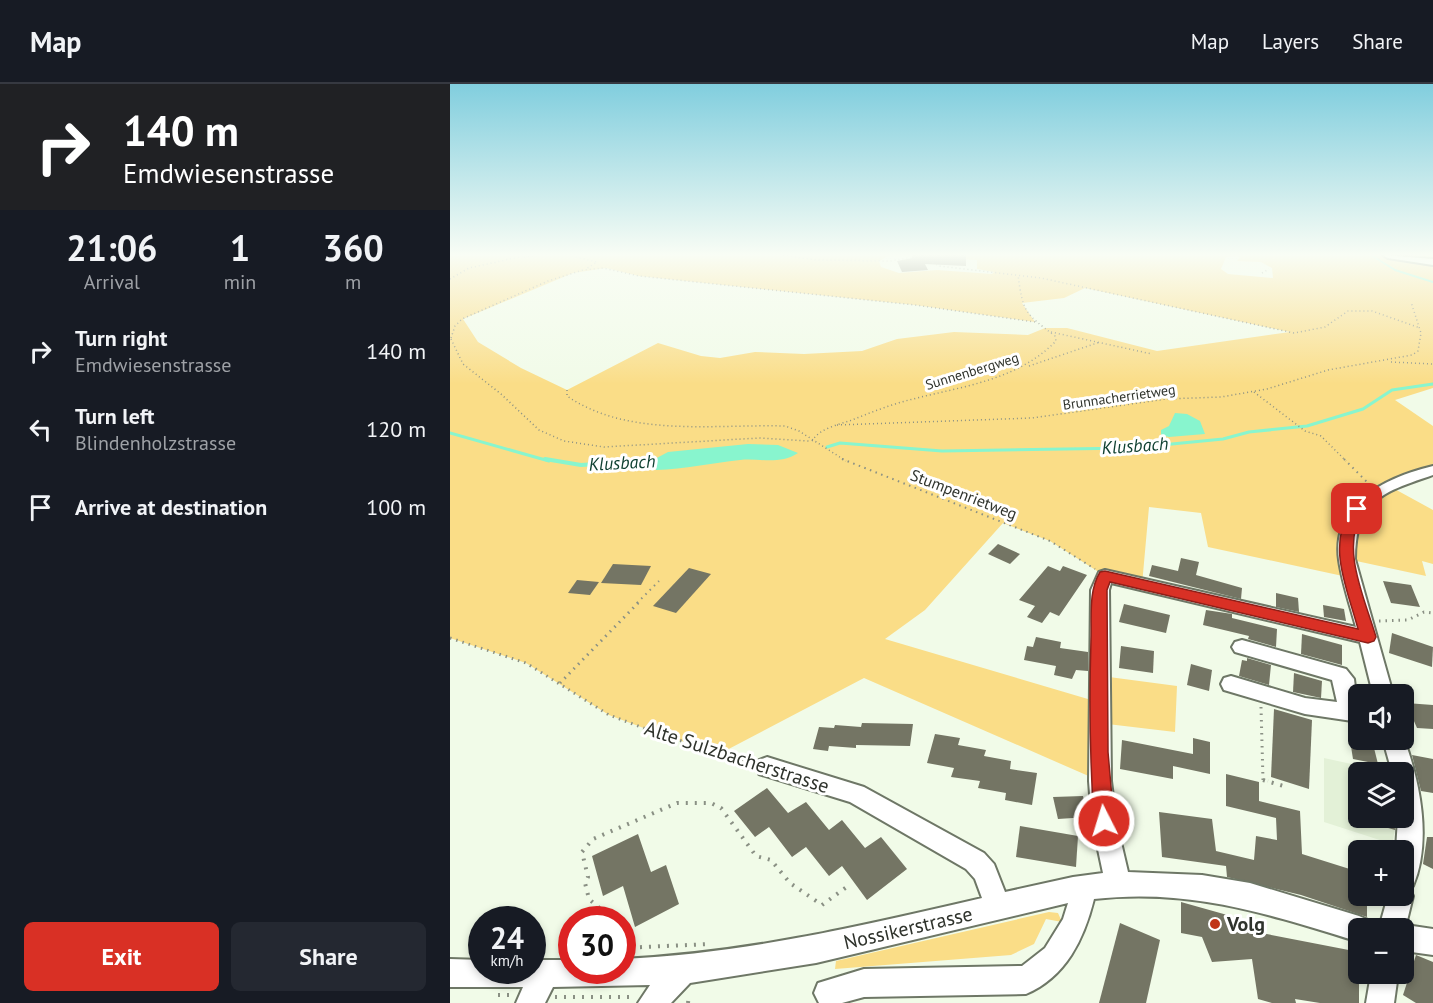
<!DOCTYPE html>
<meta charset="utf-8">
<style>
:root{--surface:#171b24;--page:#242831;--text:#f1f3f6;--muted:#9ea1a6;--line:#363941;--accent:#d93025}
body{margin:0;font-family:"PT Sans",sans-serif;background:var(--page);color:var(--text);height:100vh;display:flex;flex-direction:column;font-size:22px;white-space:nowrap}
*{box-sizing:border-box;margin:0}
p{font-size:20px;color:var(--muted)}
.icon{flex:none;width:33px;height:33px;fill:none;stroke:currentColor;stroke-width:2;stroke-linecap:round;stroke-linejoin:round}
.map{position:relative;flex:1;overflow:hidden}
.details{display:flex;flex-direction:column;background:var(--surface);width:450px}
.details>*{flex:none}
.banner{background:#202124;color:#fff;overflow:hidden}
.buttons{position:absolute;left:898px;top:600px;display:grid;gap:12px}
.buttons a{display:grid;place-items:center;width:66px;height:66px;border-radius:9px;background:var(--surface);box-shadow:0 3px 9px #0003;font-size:30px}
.speed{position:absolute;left:18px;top:822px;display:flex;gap:12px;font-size:30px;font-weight:700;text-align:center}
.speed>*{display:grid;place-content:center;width:78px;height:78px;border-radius:50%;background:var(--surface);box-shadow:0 3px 9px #0003;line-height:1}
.speed small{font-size:15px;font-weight:400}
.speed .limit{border:9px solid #d22;background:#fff;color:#111}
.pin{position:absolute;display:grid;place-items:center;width:51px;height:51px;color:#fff;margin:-26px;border-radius:12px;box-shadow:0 3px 9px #0006}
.me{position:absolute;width:66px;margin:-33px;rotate:355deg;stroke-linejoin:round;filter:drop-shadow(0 0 4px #0008)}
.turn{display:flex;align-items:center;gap:21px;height:126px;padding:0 24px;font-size:27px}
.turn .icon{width:78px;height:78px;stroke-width:2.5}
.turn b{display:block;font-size:42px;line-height:51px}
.eta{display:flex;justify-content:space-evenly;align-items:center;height:102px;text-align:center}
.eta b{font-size:36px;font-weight:800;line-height:42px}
.button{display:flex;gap:12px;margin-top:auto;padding:12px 24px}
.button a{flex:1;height:69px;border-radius:9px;background:var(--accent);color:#fff;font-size:24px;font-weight:800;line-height:69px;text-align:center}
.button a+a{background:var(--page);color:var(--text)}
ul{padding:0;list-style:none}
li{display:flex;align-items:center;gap:18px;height:78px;padding:0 24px}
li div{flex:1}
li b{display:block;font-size:22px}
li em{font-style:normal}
header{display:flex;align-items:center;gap:36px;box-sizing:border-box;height:84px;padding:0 30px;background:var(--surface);border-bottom:2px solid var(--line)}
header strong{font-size:28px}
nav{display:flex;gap:33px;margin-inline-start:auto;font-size:21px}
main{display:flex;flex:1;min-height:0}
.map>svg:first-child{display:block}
</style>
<header>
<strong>Map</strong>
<nav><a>Map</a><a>Layers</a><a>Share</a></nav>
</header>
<main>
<section class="details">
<div class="banner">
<div class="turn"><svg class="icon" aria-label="right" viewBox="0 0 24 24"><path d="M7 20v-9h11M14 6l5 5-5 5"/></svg><div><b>140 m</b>Emdwiesenstrasse</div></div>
</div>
<div class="eta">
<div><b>21:06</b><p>Arrival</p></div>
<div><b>1</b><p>min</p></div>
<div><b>360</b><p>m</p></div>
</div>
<ul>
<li><svg class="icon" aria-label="right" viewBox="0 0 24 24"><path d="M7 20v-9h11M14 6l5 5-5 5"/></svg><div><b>Turn right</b><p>Emdwiesenstrasse</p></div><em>140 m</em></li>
<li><svg class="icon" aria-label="left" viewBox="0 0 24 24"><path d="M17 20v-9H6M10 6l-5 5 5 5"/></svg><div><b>Turn left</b><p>Blindenholzstrasse</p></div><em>120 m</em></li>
<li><svg class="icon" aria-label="arrive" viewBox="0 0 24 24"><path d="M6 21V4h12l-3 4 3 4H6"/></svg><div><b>Arrive at destination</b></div><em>100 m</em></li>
</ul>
<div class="button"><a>Exit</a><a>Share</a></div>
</section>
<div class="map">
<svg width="983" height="919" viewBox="0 0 983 919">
<rect width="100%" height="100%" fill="#f1fbe8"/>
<path fill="#e3f1d7" d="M874,674L938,688H909V734H944L945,746L942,760L874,738Z"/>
<g fill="#fadd87" fill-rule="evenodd">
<path d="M0,171H440L429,177L431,183L449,189L487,186L542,190L544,188L527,185V176L507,175L509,171H983V304L945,316L983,342V386L941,403L983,426V480L972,477L976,492L897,475L902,494L758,463L751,429L699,423L692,501L655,492L600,457L553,439L475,526L435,555L648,618L659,593L727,602L725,648L649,639L650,697L414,594L271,669L215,652L159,631L76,579L0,554ZM787,172L790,173L787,177L811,178L822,184L823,194L778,190L771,185L776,173ZM156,184L189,192L465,221L585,238L572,219L614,214L635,204L840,248L707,267L617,244H595L578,251L504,248L447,255L412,267L354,270L305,268L270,274L251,272L208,259L117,306L71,284L28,258L13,235L123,189Z"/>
<path d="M599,828L608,829L612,838L596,835L584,860L561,871L385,885L386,877Z"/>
</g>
<g fill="#88f5ce">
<path d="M725,329L737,330L750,337L755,350L719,353L711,351V346L719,342Z"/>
<path d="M298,360L328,361L348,369C330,381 310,374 290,376C262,379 235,385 206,386L203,376L218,368Z"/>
</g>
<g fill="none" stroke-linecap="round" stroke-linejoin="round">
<path stroke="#88f5ce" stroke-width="2" d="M921,171L945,186L983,198"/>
<g stroke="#88f5ce" stroke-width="3">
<path d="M0,349L99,377"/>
<path d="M377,363L390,359L492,367L681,364L773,355L799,348L857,342L913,325L942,306L983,300"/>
<path d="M194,377L207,376"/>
</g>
<path stroke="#88f5ce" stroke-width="4" d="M95,375L131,381L207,376"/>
</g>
<g fill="#747564">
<path d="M462,171H516V182L475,180L478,186L452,188L447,177L462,174Z"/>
<path d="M548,460L570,470L560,480L538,470Z"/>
<path d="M731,474L749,478L746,491L792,504L791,515L699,492L702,481L728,487Z"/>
<path d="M163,480L201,482L191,501L151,499Z"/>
<path d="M598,482L610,487L613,482L637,491L609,532L600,528L592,539L577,533L585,522L569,516Z"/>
<path d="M239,484L261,490L226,529L203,522Z"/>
<path d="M127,496L149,498L140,511L118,509Z"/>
<path d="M933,497L961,501L970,523L941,519Z"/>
<path d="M826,509L848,514L849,528L826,523Z"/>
<path d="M674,520L720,531L716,549L669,538Z"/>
<path d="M873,521L894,525L896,537L874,533Z"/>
<path d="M756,526L782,530V534L827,545L826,563L798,555L799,552L753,541Z"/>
<path d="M942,549L983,563L982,583L939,569Z"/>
<path d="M852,550L892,561V581L851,570Z"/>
<path d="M586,553L611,558L610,564L638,568V587L626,586L622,595L604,591L606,582L574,576L577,562L583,563Z"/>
<path d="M671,562L704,567L703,589L669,584Z"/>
<path d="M797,574L821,581L819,601L789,592L792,576L797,577Z"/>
<path d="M741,580L762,586L759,607L737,601Z"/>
<path d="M844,589L872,597L871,614L843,608Z"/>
<path d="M956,619L983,621V645L967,644Z"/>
<path d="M824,625L862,636L859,705L821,693Z"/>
<path d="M412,639L463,640L460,662L406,661V664L379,662L378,667L363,665L369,643L384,644L385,641L411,643Z"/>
<path d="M485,650L510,654L508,661L536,666L534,672L561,677L560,685L587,689L582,721L555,716L556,709L528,704L530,697L501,693L504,684L477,679Z"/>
<path d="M743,654L760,658V690L723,682V695L670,685L672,656L743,670Z"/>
<path d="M900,656H922L928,680L903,675Z"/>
<path d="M962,671L983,675V709L971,707Z"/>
<path d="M776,690L809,698V717L850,727L852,770L906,787V815L917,818V833L851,811L777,793L776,782L712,773L709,728L762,735L766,767L804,776L806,752L827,756L826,734L776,722Z"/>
<path d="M317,704L338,729L356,718L379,746L392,736L415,764L431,753L457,785L417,816L392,782L379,792L356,763L342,773L319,743L305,753L284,727Z"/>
<path d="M633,712L638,733L608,735L603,713Z"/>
<path d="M912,734H944L945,746L911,736Z"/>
<path d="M570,742L628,752L626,783L566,773Z"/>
<path d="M188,750L201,788L216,781L229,820L185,843L173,802L153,812L142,772Z"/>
<path d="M977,753H983V785L973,780Z"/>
<path d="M731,818L795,836L796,846L909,868V919H870L845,915L846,919H822L808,915L802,875L762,878L752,853L731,849Z"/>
<path d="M670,839L710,856L696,919H649Z"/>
<path d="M966,871L983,878V919H966L953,911Z"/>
</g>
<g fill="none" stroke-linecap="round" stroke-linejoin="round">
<defs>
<g id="minor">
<path d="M933,171L983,175V181L938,174Z"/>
<path d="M983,382V391C933,408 905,416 905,475L943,610H923L910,558L661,499L659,506L661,697L666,737L678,788L752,791L800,799L909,832L918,836L922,844H909V858C818,830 741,804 644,815C634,855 616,893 576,910L414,913L392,919H369L364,909L368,899L414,885L572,882L595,864L613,835L618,819L366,879L240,899L221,919H188L200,901L103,903L95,919H66L73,903H0V875L32,876V886H82V876H122V886H172V875C297,869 411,842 532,814L525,795L516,785L400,718L309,690L306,683L309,676L317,673L414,703L534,769L544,780L555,808L623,793L653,789L642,737L639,697L641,506L649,488L655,486L906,543C900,521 892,498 889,476C881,419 937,393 983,382Z"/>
<path d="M792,556L896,585L904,595L909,638L855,630L774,606L771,600L774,594L781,592L855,614L887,618L882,596L785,568L782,563L785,558Z"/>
<path d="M954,655C970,698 982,757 963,802L959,803L963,812L956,841L983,845V871L954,867V844H929L938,812H954V766H946L948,734H954V688H942L933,656Z"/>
<path d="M921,890H948L944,919H916Z"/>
</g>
</defs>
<use href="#minor" stroke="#6e7766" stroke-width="4"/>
<g stroke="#8a9084" stroke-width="1.5" stroke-dasharray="1 3" stroke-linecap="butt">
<path d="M118,171L147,178L136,185"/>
<path d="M333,171L366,176L440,177L471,172L489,182L591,194L844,249L875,243L898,227H922L970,244"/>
<path d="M74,173L93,171"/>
<path d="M812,189L819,185"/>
<path d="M0,195L19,184L78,171"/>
<path d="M601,248L702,270"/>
<path d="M1,254L5,242L12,235L98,197L133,186L153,184L189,192L465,221L585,238"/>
<path d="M1,255L13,280L51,310L89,346L114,357L154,363L309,354L359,357"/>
<path d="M941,278L983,280"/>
<path d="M579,282L650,258"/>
<path d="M117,306V312C178,354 264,340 335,342L349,347L396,377"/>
<path d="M804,308L855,347L871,352L896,377"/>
<path d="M387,341L582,334L716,315L771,313L817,305L878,286L962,271L968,267L971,249L961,218"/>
<path d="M362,357C370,344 388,341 402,336C422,328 442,320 463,315C514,302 568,296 606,257L605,252C575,229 573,229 568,191"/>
</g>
<g stroke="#8a9084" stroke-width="2" stroke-dasharray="1.5 4.5" stroke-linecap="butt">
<path d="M392,375L600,457L645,485"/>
<path d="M894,375L920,401"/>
<path d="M187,519L209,497"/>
</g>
<g stroke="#8a9084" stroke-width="3" stroke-dasharray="1.5 5" stroke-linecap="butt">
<path d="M929,537L958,536L974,528L983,529"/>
<path d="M0,554L76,579L159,631L215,652L301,678"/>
<path d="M110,599L189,518"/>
<path d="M811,623L813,696L818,697"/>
</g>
<g stroke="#8a9084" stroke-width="4" stroke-dasharray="2 7" stroke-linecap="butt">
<path d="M813,696L837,703"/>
<path d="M163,836L139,815L135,799L138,793L132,768L143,755L227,719H261L271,724L306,772L321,776L340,799L372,821L398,802"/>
<path d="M172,864L260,860"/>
<path d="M48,911H63"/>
<path d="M105,913H183"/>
<path d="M238,919L239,910"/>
</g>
<use href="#minor" fill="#fff" fill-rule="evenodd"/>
</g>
<linearGradient id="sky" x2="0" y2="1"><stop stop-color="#81cede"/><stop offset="0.57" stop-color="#f9fdf5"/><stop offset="1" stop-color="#f9fdf5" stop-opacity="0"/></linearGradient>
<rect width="983" height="300" fill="url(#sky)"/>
<path fill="#d93025" stroke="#8d1f18" stroke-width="1.5" d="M907,421L913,425C890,465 914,512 926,553L924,557L918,559L660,498L657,506L658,668L664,737L661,743L654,746L647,743L644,737C640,677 639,617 641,556C642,534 638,508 650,488L655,487L908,545C897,503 876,462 902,422Z"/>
<circle fill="#c03518" stroke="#fff" stroke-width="2" cx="765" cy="840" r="6"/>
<g text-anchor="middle" stroke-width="6" stroke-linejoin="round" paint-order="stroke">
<g font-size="14" fill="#2f332c" stroke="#fff">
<text transform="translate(522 287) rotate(-17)" y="5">Sunnenbergweg</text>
<text transform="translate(669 313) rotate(-8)" y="5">Brunnacherrietweg</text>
</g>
<g font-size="16" fill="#2f332c" stroke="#fff">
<text transform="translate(514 410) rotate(21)" y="6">Stumpenrietweg</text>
</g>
<g font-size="18" font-style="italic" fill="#104132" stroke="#fff">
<text transform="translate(685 362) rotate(-4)" y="6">Klusbach</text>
<text transform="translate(172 379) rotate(-3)" y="6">Klusbach</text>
</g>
<g font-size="20" fill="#2f332c" stroke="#fff">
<text transform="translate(287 673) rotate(18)" y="7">Alte Sulzbacherstrasse</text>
<text transform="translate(458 844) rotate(-13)" y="7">Nossikerstrasse</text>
</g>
<g font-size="20" font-weight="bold" fill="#2f332c" stroke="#fff" text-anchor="start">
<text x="777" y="847">Volg</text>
</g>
</g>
</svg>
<div class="buttons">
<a><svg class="icon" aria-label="sound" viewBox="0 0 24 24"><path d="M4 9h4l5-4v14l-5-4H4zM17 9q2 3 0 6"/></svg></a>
<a><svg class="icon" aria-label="layers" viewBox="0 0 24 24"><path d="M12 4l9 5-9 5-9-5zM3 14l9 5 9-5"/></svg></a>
<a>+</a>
<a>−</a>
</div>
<div class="speed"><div>24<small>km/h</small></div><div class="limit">30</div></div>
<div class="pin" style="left:907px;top:425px;background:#d93025"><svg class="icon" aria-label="arrive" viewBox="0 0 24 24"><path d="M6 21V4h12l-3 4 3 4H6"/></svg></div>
<svg class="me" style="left:654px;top:737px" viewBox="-20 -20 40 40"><circle r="17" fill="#d93025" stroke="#fff" stroke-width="3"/><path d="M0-11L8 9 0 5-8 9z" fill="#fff"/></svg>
</div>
</main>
